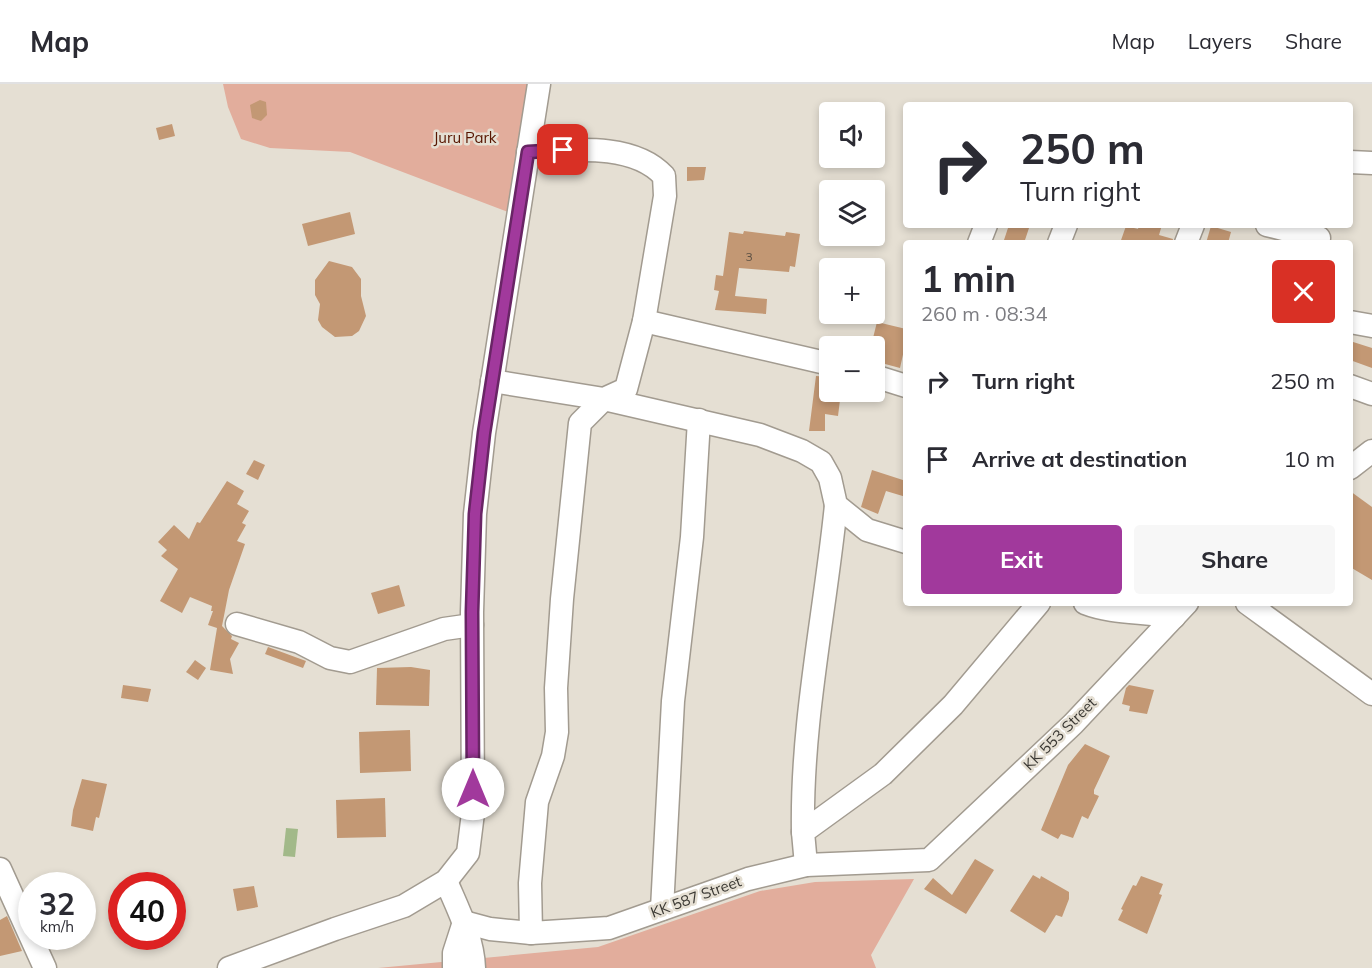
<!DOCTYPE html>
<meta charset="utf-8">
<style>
:root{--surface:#fff;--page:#f7f7f7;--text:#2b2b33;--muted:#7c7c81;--line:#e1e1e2;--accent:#a1399c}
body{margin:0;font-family:Mulish,sans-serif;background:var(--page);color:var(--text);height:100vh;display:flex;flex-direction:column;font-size:22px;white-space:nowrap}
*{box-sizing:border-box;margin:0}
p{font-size:20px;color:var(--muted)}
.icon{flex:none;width:33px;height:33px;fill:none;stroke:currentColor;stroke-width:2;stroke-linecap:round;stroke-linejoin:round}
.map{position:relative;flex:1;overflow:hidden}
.drawer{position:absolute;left:903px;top:156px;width:450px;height:366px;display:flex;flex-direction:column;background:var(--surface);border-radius:6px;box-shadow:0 3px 9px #0003}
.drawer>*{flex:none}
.top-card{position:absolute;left:903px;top:18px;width:450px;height:126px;border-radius:6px;box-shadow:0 3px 9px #0003;background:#fff;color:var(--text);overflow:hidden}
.buttons{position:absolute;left:819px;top:18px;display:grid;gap:12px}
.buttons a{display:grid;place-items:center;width:66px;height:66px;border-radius:6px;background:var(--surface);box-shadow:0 3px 9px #0003;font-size:30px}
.speed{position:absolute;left:18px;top:788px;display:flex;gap:12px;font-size:30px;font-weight:700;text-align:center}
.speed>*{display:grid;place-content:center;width:78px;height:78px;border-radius:50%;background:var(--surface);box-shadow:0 3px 9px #0003;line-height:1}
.speed small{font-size:15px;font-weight:400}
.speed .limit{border:9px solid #d22;background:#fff;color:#111}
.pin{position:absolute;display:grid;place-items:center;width:51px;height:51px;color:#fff;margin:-26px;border-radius:12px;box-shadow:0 3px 9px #0006}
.me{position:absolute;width:66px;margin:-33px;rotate:0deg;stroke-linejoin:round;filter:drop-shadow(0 0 4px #0008)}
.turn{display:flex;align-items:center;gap:21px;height:126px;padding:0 18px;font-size:27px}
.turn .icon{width:78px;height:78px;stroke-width:2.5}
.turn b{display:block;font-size:42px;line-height:51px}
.round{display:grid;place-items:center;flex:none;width:63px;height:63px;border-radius:6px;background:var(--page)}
.headline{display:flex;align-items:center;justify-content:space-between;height:102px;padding:0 18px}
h1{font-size:36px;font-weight:700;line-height:45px}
.action{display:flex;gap:12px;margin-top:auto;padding:12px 18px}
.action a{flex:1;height:69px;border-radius:6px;background:var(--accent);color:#fff;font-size:24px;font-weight:700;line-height:69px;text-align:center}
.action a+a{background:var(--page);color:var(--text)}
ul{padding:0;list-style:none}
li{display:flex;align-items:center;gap:18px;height:78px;padding:0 18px}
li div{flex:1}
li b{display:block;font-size:22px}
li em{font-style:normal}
header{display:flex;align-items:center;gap:36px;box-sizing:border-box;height:84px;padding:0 30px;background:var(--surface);border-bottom:2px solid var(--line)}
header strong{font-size:28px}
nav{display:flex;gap:33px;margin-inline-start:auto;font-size:21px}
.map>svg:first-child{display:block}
</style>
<header>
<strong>Map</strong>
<nav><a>Map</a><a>Layers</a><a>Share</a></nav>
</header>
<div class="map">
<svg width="1372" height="884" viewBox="0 0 1372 884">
<rect width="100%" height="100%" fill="#e5dfd3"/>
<g fill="#e2ad9c">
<path d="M223,0H531L508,128L350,68L270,64L241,55L228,23Z"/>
<path d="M914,795L871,871L876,884H378L598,863L760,807L815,798Z"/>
</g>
<path fill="#a2b989" d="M286,744L298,745L295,773L283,772Z"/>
<g fill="#c39874">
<path d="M260,16L266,18L267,31L261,37L252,34L250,21Z"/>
<path d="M172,40L175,52L159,56L156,44Z"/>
<path d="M687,83H706L704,96L687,97Z"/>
<path d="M350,128L355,150L308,162L302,140Z"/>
<path d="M1009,141H1030L1024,159H1003Z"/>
<path d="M1139,141H1162L1159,151L1173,155L1172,159H1120L1126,142L1138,145Z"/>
<path d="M1211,142L1231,148L1228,159H1206Z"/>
<path d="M744,147L785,152L786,148L800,150L795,183L790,182L789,188L739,184L735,212L767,215L766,230L715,226L719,207L714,206L716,191L723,192L729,148L743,150Z"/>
<path d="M329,177L352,183L361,195V212L366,232L359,247L352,252L335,253L322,243L318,236L320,220L315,211V196Z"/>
<path d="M877,238L906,245V257L900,284L874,277V262H871Z"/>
<path d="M1350,257L1372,264V284L1350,276Z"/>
<path d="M816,292L830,293V308H841L838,332L825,330V347H809Z"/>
<path d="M254,376L265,381L258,396L246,390Z"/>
<path d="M872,386L906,397V413L886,407L878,430L861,423Z"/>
<path d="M227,397L244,407L237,420L249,427L242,439L246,441L237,457L245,460L229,506L222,542L232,552L231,555L239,559L230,575L233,590L210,586L217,544L208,541L213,527H211L212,522L190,513L182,529L160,517L178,485L161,472L167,466L158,458L174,441L189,455L197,438L200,439Z"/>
<path d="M1350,407L1372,423V496L1350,483Z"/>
<path d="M399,501L405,522L378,530L371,509Z"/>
<path d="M268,563L306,577L303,584L265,570Z"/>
<path d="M195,576L206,584L198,596L186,588Z"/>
<path d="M411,583L430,586L429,622L376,621L377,584Z"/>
<path d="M123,601L151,605L148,618L121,614Z"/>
<path d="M1129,601L1154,606L1147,630L1129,627L1130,622L1122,620L1126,604Z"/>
<path d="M410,646L411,687L360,689L359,648Z"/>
<path d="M1085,660L1110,672L1094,706V710L1099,712L1088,735L1082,732L1073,754L1061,750L1058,755L1041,746L1068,681Z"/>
<path d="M82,695L107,700L99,734L96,733L93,747L71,742L73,726Z"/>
<path d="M385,714L386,753L337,754L336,716Z"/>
<path d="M975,775L994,786L966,830L924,805L933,794L952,811Z"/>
<path d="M1033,791L1040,795L1041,792L1069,808V815L1062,833L1056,831L1045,849L1010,827Z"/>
<path d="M1141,792L1163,800L1159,810L1162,811L1147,850L1118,836L1123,826L1121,825L1133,801L1136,802Z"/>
<path d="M254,802L258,823L237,827L233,805Z"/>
<path d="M7,832L22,867L0,872V836Z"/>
</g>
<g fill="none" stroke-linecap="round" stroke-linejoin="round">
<defs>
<g id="minor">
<path d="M1350,78L1372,79"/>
<path d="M1267,141L1319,154L1317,159"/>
<path d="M979,159L986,141"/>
<path d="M1059,159L1066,141"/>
<path d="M1186,159L1193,141"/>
<path d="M644,237L830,280"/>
<path d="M1350,238L1372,242"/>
<path d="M874,292L906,302"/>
<path d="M492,297L604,315L626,305L644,237L665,112L664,92C633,58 571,66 528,68"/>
<path d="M1350,302L1372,310"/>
<path d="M1350,384L1372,367"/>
<path d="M1085,519C1113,530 1144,527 1174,533"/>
<path d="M1247,519L1372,610"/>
<path d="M237,540L299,558L330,574L350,578L444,545L472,541"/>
<path d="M803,748C801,638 825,530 836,421"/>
<path d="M806,781L803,748L883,690L953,621L1039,519"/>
<path d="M0,785L45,884"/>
<path d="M446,797C458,825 473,854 474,884"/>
<path d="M662,825L673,617L692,453L699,336"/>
<path d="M464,838L490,845L531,849L609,844L748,795L806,781L929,776L1073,640L1187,519"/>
<path d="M531,849L530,799L537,718L553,672L557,648L556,604L562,515L580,339L604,315L760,351L802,367L821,378L830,394L836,421L867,446L906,458"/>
<path d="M229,884L335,845L404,822L446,797L468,769L473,729L472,528L475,430L484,349L539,0"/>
<path d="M454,884V869L464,838"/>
</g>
</defs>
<use href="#minor" stroke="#a29b90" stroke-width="25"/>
<use href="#minor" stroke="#fff" stroke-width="22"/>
</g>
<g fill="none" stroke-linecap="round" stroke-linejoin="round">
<defs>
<path id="route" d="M473,705L472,528L475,430L484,349L528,68L563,66"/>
</defs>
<use href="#route" stroke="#692565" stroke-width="15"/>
<use href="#route" stroke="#a1399c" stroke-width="10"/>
</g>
<g text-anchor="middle" stroke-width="5" stroke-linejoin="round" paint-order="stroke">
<g font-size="12" fill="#5d5144">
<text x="749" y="177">3</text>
</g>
<g font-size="15" fill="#571600" stroke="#e5dfd3">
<text x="465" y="59">Juru Park</text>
</g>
<g font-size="15" fill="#3b3934" stroke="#e5dfd3">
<text transform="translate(1060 650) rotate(-45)" y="5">KK 553 Street</text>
<text transform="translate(696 813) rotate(-20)" y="5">KK 587 Street</text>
</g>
</g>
</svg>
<div class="buttons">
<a><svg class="icon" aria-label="sound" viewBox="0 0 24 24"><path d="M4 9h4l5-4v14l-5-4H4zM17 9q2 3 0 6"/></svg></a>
<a><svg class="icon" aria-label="layers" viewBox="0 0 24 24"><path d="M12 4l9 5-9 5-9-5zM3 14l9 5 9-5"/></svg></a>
<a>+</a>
<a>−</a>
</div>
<div class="speed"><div>32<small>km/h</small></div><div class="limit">40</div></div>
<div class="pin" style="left:563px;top:66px;background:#d93025"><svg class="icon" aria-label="arrive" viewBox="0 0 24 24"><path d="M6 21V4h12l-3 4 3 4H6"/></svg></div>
<svg class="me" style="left:473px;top:705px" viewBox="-20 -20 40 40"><circle r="19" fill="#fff"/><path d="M0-13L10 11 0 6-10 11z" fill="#a1399c"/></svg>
<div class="top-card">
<div class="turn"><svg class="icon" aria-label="right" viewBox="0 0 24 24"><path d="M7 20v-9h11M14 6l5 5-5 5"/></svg><div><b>250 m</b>Turn right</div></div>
</div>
<section class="drawer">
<div class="headline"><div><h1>1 min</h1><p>260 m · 08:34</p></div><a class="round" style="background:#d93025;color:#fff"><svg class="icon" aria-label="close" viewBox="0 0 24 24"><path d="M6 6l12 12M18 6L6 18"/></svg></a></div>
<ul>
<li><svg class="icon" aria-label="right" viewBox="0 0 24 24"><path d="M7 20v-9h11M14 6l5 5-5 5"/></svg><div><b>Turn right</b></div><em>250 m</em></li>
<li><svg class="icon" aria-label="arrive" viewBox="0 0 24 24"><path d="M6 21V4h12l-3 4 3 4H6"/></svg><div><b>Arrive at destination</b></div><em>10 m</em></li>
</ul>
<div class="action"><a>Exit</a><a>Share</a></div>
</section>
</div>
